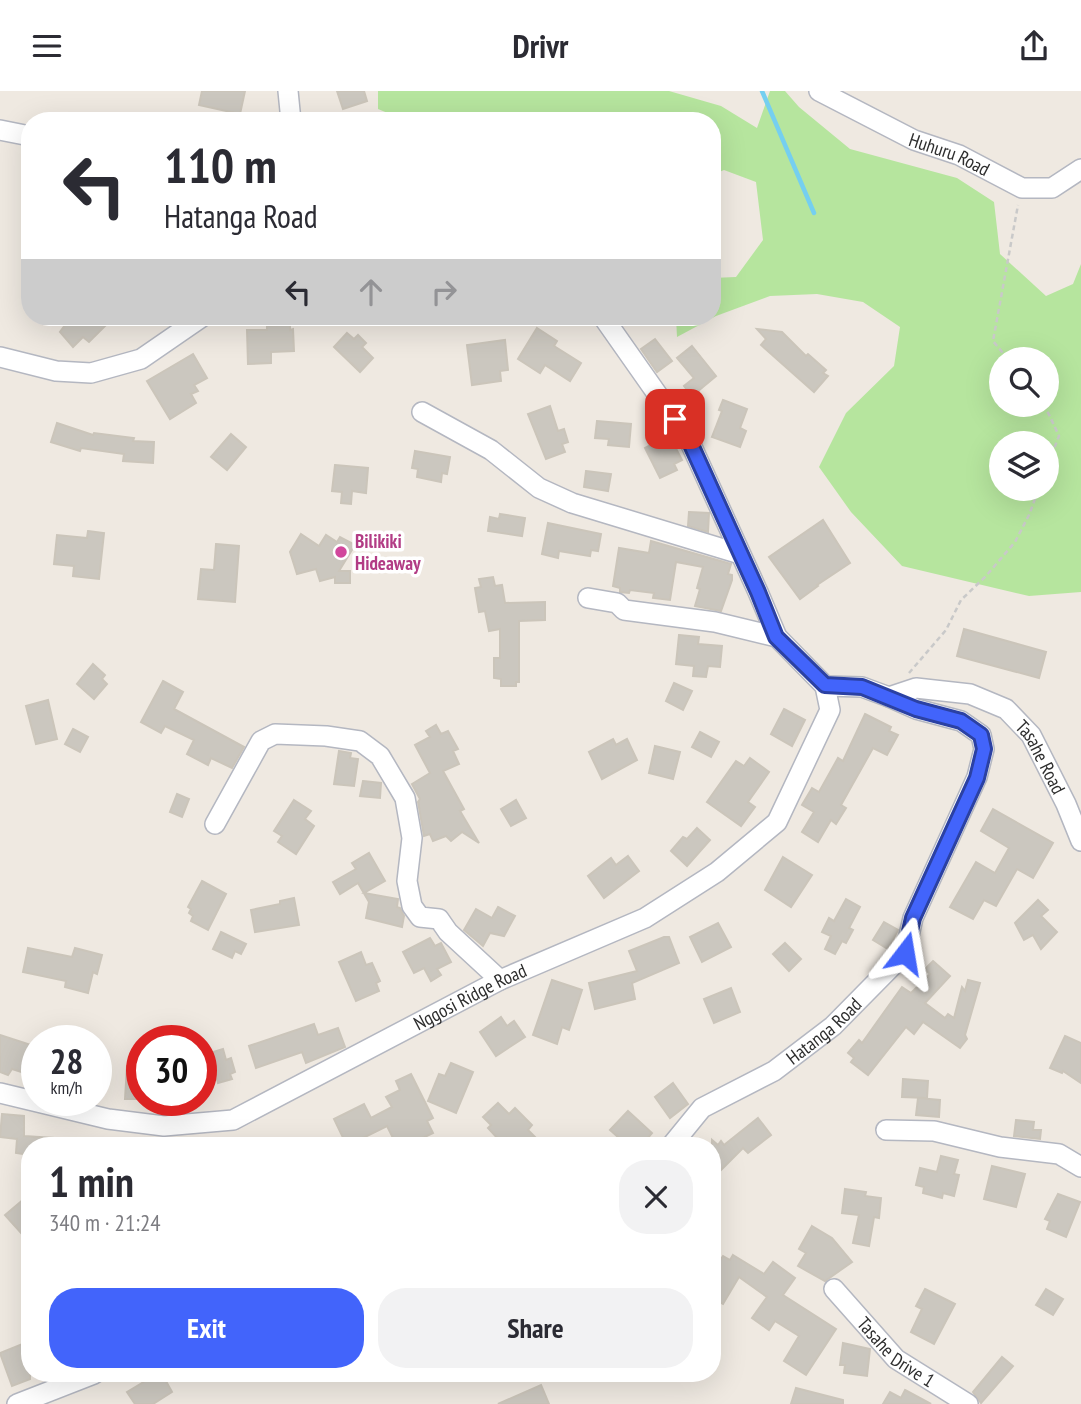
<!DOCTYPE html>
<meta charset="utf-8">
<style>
:root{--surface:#fff;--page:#f2f2f3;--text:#2b2b33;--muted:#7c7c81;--accent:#4264fb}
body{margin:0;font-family:"PT Sans Narrow",sans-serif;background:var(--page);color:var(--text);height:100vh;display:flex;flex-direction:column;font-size:26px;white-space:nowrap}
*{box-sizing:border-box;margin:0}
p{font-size:23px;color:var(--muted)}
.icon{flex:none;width:38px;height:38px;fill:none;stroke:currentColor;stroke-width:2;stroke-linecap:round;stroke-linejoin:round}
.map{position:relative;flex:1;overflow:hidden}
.details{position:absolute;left:21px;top:1046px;width:700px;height:245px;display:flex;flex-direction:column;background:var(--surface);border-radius:28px;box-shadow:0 7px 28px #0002}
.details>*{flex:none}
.top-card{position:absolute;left:21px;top:21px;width:700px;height:214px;border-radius:28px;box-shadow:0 7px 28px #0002;background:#fff;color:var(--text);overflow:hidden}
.buttons{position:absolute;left:989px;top:256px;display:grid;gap:14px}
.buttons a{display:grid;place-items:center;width:70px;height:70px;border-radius:50%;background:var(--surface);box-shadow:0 7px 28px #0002;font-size:35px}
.speed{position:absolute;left:21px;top:934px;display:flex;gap:14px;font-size:35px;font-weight:700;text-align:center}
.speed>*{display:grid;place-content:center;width:91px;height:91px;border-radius:50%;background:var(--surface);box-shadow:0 7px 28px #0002;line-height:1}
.speed small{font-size:18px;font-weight:400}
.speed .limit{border:10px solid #d22;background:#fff;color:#111}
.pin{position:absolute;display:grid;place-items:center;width:60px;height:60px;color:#fff;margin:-30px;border-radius:14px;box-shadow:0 4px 10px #0006}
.me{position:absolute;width:77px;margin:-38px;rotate:14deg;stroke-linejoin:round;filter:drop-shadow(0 0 5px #0008)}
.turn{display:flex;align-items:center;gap:24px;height:147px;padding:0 28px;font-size:32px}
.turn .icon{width:91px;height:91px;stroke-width:2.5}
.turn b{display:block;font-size:49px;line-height:60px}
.lanes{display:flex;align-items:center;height:66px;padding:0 28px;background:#0003;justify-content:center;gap:35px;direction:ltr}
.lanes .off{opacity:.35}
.round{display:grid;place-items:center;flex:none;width:74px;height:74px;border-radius:28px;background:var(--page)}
.summary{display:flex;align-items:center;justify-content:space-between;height:119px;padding:0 28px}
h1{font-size:42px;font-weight:800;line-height:52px}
.action{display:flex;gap:14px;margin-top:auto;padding:14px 28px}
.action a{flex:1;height:80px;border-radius:28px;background:var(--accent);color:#fff;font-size:28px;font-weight:800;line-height:80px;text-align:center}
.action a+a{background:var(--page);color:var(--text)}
header{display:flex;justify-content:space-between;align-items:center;height:91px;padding:0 28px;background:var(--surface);font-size:32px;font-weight:800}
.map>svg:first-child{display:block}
</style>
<header><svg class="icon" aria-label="menu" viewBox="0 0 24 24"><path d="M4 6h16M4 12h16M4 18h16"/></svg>Drivr<svg class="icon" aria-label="share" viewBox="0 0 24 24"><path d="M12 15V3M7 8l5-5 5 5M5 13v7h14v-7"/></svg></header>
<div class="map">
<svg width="1081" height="1313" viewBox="0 0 1081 1313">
<rect width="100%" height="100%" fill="#efe9e1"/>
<path fill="#b6e59e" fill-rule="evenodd" d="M378,0H669L721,15L757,37L770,0H785L799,16L850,58L957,87L994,111L1000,163L1046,205L1073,193L1081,173V501L1029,505L902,475L851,421L819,376L846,322L894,275L900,236L863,211L817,203L770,205L716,225L677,246L676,226H712V187L736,186L763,149L756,91L724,79L712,84V30H407L378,18ZM1001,268H1046V313H1001ZM1001,352H1046V397H1001Z"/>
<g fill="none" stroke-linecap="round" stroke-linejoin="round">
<path stroke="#75cff0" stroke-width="4.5" d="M762,0L814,122"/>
</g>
<g fill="#cbc7bf" stroke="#cbc5ba" stroke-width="2">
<path d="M202,0H245L240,23L199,14Z"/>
<path d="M337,0H364L367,10L343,18Z"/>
<path d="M62,226H96L105,235L89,251L83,246L73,256L60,241L65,234Z"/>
<path d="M290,234V239L293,238L294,260L271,261V272L248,273L247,239H267V235Z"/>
<path d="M537,237L557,250L554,255L581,272L570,290L545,274L540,282L518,268Z"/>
<path d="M757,238L782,241L806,265L808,263L826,279L823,282L828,285L814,301L761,254L766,248Z"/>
<path d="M347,242L354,248L358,244L366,252L362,256L373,267L360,281L334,256Z"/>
<path d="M655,248L672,270L657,281L641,258Z"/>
<path d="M505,249L508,279L500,280L501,290L472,294L467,254Z"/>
<path d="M692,255L716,285L692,305L684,295L694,287L677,267Z"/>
<path d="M193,263L207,287L194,294L198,300L191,303L196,312L170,328L147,290Z"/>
<path d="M723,309L747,318L740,337L746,340L740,356L712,346L722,320L719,319Z"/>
<path d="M550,315L558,340L564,338L568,351L562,353L565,361L546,368L528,323Z"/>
<path d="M597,330L631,333L629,356L608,354L609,348L595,347Z"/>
<path d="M57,332L93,344L94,342L134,347L133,350L154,351L153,372L123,370L124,363L81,357L80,360L51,351Z"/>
<path d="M231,343L246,356L227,379L211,366Z"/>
<path d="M664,347L666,351L671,348L682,369L674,373L677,379L660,387L645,357Z"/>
<path d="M415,360L450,366L447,383L442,382L441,391L417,386L418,378L412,377Z"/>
<path d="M335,374L368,377L366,402L352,400L351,413L341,412L342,401L332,400Z"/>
<path d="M586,380L611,383L608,400L584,396Z"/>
<path d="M689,421L709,422L708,441L688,435Z"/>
<path d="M500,423L525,427L522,445L488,440L490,426L499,428Z"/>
<path d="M823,429L850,472L817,494L818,495L800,508L769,466Z"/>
<path d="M548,432L601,443L598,460L591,459L590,465L559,460L558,467L542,463Z"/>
<path d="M88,440L104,442L99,488L73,485L74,475L54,473L57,444L87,447Z"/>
<path d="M301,443L319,455L326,444L337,451L340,446L355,454L339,480H350V492H335V486L320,490L316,478L297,483L290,461Z"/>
<path d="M651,450L731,473L728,483L732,484V489L721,520L695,515L700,498L697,497L703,476L676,471L670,509L653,507L654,502L630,499L629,502L620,501V497L613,495L619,457L649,462Z"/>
<path d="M216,453L239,455L235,511L198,508L201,478L214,479Z"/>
<path d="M493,486L495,495L502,494L505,512L545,511V529L519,530V591H516V595H501V588L494,587V567H500V538L489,540L485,520L479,521L475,497L481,496L479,488Z"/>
<path d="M964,538L1046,561L1039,587L957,565Z"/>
<path d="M679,544L699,546L698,553L722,555L720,576L708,575L706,586L693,585L694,575L676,573Z"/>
<path d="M93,573L105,584L102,588L107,593L94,608L77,593Z"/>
<path d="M163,590L183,601L174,618L244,656L232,677L211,667L208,674L187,663L194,649L165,635L161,642L141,631Z"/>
<path d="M674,592L692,600L683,619L666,610Z"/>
<path d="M48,609L57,648L36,653L26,615Z"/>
<path d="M784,618L805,629L792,655L771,643Z"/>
<path d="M865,623L891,636L889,640L898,644L887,664L873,657L841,714L846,717L836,733L831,729L818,751L802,741L814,721L802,714L812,697L819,701L838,667L843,670Z"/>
<path d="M436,634L441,643L448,640L458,658L453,660L459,673L443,680L464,718L460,720L479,752L462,741L451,750L446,745L433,750L430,743L424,745L418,711L420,708L412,693L430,682L415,654L430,646L426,640Z"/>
<path d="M73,638L88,646L80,661L65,653Z"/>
<path d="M700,641L719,651L711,666L692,656Z"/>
<path d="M613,648L616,654L627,648L637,669L602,688L589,661Z"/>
<path d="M655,655L680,661L673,688L649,682Z"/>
<path d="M339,660L351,662L350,667L358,668L354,695L334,693Z"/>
<path d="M750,667L769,681L748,711L755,716L741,735L707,711L736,670L744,675Z"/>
<path d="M363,690L381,692L380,707L360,705Z"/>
<path d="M177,703L189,708L182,726L170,721Z"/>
<path d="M294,709L311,720L305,728L314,735L296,763L278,751L282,745L274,740Z"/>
<path d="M516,709L526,727L511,735L501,718Z"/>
<path d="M993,718L1053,752L1033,787L1017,778L996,815L984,809L973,828L950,816L976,771L995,782L1009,757L981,740Z"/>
<path d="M697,737L710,749L687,775L671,760L683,746L687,748Z"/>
<path d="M369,762L385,790L364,802L398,808L397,816L400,817L404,825L402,836L366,827L369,811L358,792L340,803L333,791L356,778L352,772Z"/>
<path d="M628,765L639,780L604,807L588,785L611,767L616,774Z"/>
<path d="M783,766L812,784L791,816L765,799Z"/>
<path d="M202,790L226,803L208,839L191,830L193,825L189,822L191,818L188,816Z"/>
<path d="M294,807L299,834L255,841L251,819L280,813V810Z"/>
<path d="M846,808L860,816L849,837L853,839L846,852L842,850L835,863L825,858L831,845L822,841L829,827L834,830Z"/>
<path d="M1038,809L1048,819L1041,825L1057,841L1041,858L1033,844L1024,849L1015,832Z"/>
<path d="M498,816L515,825L504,845L490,842L483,855L464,839L476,818L492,827Z"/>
<path d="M884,831L898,839L888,858L873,849Z"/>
<path d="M718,832L731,856L702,871L690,846Z"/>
<path d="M221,841L246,853L241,863L235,860L232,867L213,858Z"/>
<path d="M664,846H669L679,872L632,892L635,908L595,918L589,892L637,880L629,860Z"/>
<path d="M430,847L435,855L441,852L451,871L437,878L441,884L431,890L424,877L414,882L403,861Z"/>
<path d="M785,852L801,868L789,880L773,863Z"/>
<path d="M28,857L72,866L75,857L102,864L97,883L93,881L88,902L65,896L66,890L23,881Z"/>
<path d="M361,861L366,874L372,872L380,890L376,892L379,900L356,910L339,871Z"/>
<path d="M933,870L950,885L925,912L945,927L948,923L954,927L962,896L965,900L968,889L980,892L965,944L967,948L960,957L923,931L914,943L906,936L868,984L851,971L854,967L848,962L859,949L862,952L902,896L911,902L930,883L925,878Z"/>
<path d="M552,889L582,899L569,939L562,936L557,953L533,944Z"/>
<path d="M731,897L740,921L714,932L704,908Z"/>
<path d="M501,926L507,935L514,930L525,946L496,965L480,941Z"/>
<path d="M314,933L318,944L338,937L345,956L306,972L302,961L256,977L249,955Z"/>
<path d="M0,944L37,956V986L12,978L8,984L0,981Z"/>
<path d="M1065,945L1081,952V992L1063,980L1062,982L1050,977Z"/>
<path d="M223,958L226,969L231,967L235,981L230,983L232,988L218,992L217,988L204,992L201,979L211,977L207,963Z"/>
<path d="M451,972L473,981L456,1022L428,1010L439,983L445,985Z"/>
<path d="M127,975H142V1008H125Z"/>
<path d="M411,983L433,1027L427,1030L433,1042L406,1055H397L387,1035L347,1055L334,1028L364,1013L371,1027L392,1016L386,1006L400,999L396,990Z"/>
<path d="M903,988L928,990L927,1007L902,1006Z"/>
<path d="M673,992L688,1013L670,1027L655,1006Z"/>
<path d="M918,1007L940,1009L939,1026L916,1024Z"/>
<path d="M498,1012L509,1023L515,1017L532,1034L528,1039L538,1049L532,1055H513L506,1047L500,1050L488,1037L491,1034L483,1026Z"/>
<path d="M628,1020L652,1042L641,1055H628L610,1039Z"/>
<path d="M2,1023L24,1025V1045L54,1047V1055H30V1064L16,1062L17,1048L0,1046Z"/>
<path d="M758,1027L771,1044L748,1062L743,1057L712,1088V1049L718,1054L721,1050L724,1054Z"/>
<path d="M1016,1029L1034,1031L1033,1039H1041L1040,1048L1014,1045Z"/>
<path d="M941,1065L958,1069L954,1083L959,1084L954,1105L943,1102L942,1107L923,1102L924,1096L916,1094L920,1077L937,1081Z"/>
<path d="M992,1075L1025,1083L1016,1116L984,1108Z"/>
<path d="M845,1098L866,1101L865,1105L881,1107L879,1127L874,1126L869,1155L853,1152L859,1124L842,1122Z"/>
<path d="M1058,1103L1080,1111L1066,1146L1047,1138L1050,1130L1045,1128Z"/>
<path d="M25,1107L30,1112V1152L5,1124Z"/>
<path d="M812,1135L832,1147L852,1171L825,1190L798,1175L806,1162L799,1158Z"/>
<path d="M733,1164L764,1183L773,1171L795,1187L783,1204L836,1238L806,1284L784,1270L799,1245L775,1230L769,1239L752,1227L767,1206L739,1186L723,1213L712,1207V1197L716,1190L712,1188V1181L723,1165L730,1169Z"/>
<path d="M925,1198L955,1213L934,1253L911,1241L922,1218L916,1215Z"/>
<path d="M1046,1198L1063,1208L1053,1224L1036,1214Z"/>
<path d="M30,1250V1288L12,1295L0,1262Z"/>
<path d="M843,1252L870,1258L867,1285L844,1282L845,1274H840Z"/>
<path d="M1002,1266L1013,1275L981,1312L973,1301Z"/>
<path d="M157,1283H162L172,1301L153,1313H135L127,1301Z"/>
<path d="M541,1294L549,1313H498Z"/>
<path d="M796,1297L843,1309V1313H791Z"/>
<path d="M905,1299L931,1313H883L890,1301L901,1307Z"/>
</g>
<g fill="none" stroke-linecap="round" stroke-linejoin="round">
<defs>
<g id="minor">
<path d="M288,0L291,30"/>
<path id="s1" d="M819,0L914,49L959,64L1022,97H1052L1081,78"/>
<path d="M0,39L30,45"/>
<path id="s2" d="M603,226L688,347L758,501L777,546L825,595L862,596L889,606L916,597L970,603L1006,618L1031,644L1066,713L1081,750"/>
<path d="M0,266L56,280L91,282L141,268L202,226"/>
<path d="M422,321L491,359L539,397L572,412L740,463"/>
<path d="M588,507L617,512L624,519L715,531L777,546"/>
<path d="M215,733L261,650L275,643L326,645L360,650L380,665L405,707L412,747L407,790L412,815L420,826L439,828L448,841L500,889"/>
<path id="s3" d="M0,1002L108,1028L164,1035L233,1029L500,889L645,827L717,781L777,731L830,619L825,595"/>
<path d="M886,1039L934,1040L1000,1056L1059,1063L1081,1076"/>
<path id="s4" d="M671,1055L702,1017L774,980L833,935L905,862L913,827L977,686L984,658L981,644L961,630L916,618L889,606"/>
<path id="s5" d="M834,1198L896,1268L968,1313"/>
<path d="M17,1313L94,1283"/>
</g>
</defs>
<use href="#minor" stroke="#b4b7c1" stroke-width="22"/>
<g stroke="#c9c9c9" stroke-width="2.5" stroke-dasharray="5 3.5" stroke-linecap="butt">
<path d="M1008,268L993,250L1018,114"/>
<path d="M1044,313L1059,345L1046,378"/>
<path d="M909,582L946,539L961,509L986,485L1015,451L1029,424L1039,397"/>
</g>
<use href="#minor" stroke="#fff" stroke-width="19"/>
</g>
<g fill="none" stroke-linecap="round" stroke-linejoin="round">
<defs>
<path id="route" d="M675,328L688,347L758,501L776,546L825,594L862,596L916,618L961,630L981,644L984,658L977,687L913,827L905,862"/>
</defs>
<use href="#route" stroke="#2b41a3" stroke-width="18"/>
<use href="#route" stroke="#4264fb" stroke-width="12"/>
</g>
<circle fill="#d1479c" stroke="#fff" stroke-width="2.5" cx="341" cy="461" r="7"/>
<g text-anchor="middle" stroke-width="7" stroke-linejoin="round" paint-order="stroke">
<g font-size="19" fill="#2e2e2e" stroke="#fff">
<text dy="7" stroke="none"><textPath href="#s1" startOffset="145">Huhuru Road</textPath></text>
<text dy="7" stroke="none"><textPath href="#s2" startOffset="682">Tasahe Road</textPath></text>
<text dy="7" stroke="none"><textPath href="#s3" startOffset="504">Nggosi Ridge Road</textPath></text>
<text dy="7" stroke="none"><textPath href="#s4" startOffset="194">Hatanga Road</textPath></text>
<text dy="7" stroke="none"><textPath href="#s5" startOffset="89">Tasahe Drive 1</textPath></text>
</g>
<g font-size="19" font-weight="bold" fill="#b23c85" stroke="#fff" text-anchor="start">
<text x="355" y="457">Bilikiki<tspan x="355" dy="22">Hideaway</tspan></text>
</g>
</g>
</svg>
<div class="buttons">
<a><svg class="icon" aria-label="search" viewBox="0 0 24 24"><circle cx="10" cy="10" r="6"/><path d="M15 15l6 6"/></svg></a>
<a><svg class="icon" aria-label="layers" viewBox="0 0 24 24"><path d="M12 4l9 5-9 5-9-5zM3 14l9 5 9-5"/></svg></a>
</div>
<div class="speed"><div>28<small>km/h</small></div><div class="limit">30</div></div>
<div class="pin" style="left:675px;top:328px;background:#d93025"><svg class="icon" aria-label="arrive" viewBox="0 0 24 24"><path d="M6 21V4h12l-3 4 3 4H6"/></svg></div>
<svg class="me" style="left:905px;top:862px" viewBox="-20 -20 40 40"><path d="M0-17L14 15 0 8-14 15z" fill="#4264fb" stroke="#fff" stroke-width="4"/></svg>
<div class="top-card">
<div class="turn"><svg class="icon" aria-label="left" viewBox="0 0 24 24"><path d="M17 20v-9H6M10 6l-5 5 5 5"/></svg><div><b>110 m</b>Hatanga Road</div></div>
<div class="lanes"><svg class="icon" aria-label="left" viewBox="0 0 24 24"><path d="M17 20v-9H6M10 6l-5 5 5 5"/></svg><svg class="icon off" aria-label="ahead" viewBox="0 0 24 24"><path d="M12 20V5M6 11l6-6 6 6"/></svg><svg class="icon off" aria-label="right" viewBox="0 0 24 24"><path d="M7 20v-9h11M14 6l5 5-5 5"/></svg></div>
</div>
<section class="details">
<div class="summary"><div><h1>1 min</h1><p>340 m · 21:24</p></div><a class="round"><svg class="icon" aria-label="close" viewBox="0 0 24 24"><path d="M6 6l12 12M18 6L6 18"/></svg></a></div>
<div class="action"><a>Exit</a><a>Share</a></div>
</section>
</div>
